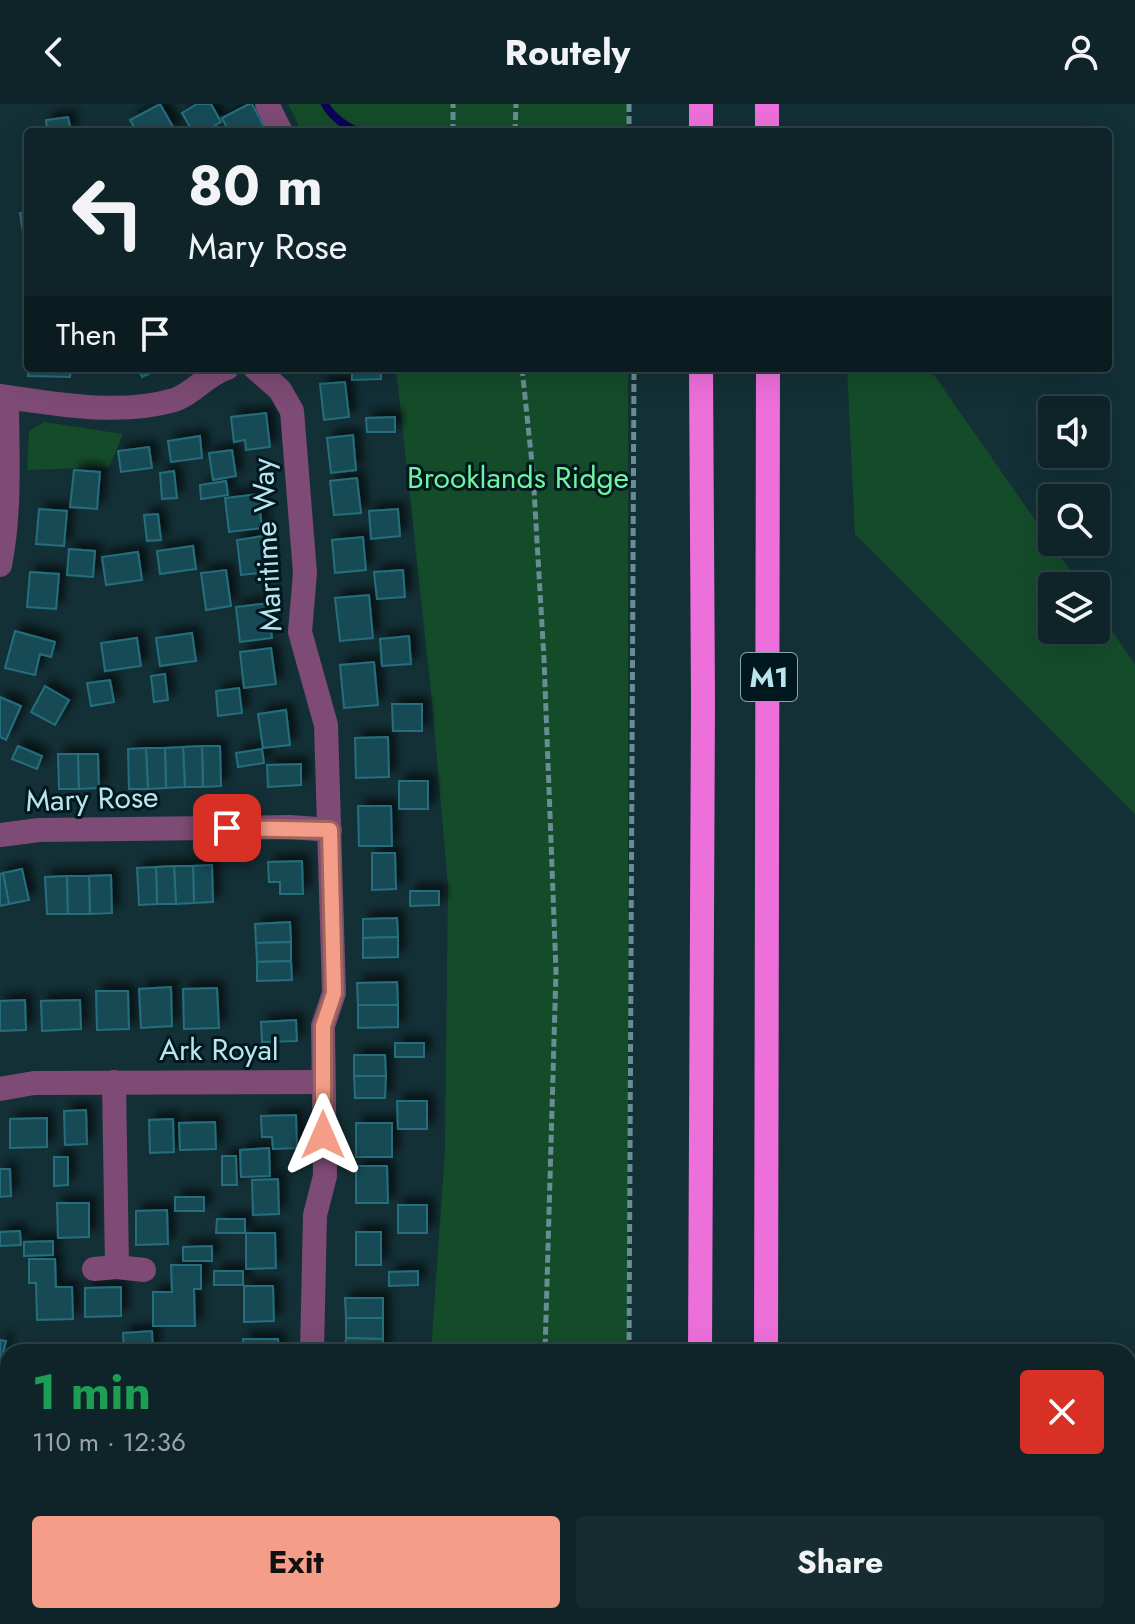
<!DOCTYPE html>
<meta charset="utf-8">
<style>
:root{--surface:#0e2428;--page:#172c30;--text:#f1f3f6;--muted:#9ba4a8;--line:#2e4145;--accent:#f49e8a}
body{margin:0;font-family:Jost,sans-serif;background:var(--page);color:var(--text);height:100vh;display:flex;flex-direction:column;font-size:30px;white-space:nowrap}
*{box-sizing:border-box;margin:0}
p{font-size:26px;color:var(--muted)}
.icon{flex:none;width:44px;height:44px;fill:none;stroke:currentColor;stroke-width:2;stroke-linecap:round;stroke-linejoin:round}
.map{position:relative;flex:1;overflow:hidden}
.panel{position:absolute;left:0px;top:1240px;width:1136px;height:280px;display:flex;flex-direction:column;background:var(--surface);border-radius:24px 24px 0 0;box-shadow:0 8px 32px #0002,0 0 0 2px var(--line)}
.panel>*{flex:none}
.banner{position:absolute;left:24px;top:24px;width:1088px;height:244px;border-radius:8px;box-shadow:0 8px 32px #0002,0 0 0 2px var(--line);background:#0e2428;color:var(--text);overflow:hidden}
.controls{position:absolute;left:1038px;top:292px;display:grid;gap:16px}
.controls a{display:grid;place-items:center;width:72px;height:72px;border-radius:8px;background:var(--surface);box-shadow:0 8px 32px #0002,0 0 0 2px var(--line);font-size:40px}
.pin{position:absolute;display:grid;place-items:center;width:68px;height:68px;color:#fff;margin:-34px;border-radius:16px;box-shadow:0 4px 12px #0006}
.me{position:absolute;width:88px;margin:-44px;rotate:0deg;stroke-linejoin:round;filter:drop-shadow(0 0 6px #0008)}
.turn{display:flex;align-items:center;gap:28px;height:168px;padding:0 32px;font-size:36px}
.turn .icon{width:104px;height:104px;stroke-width:2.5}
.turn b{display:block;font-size:56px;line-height:68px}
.then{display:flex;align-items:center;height:76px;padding:0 32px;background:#0003;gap:16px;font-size:30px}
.round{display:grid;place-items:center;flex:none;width:84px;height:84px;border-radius:8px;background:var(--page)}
.overview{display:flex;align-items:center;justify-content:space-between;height:136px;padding:0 32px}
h1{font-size:48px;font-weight:700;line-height:60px;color:#1e9e55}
.cta{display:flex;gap:16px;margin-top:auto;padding:16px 32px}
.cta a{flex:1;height:92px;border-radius:8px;background:var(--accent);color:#111;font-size:32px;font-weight:700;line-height:92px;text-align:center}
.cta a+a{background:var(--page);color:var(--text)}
header{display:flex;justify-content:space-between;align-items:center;height:104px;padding:0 32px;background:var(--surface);font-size:36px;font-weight:700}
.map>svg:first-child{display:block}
</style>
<header><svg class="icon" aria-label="back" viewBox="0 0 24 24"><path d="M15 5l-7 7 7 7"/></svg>Routely<svg class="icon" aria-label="person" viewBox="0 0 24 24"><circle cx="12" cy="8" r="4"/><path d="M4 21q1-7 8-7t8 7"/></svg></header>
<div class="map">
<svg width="1135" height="1520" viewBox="0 0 1135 1520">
<defs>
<filter id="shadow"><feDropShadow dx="7" dy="-7" stdDeviation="4" flood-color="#0009"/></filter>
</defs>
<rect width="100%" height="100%" fill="#133036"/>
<g fill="#144c2a">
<path d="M288,0H628L627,28H302Z"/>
<path d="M396,264H628V1248H431L445,1047L448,781L431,587Z"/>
<path d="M847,264H899L934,271L1081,482H1052V526H1096V504L1135,560V710L855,430Z"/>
<path d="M44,318L123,330L109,363L27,366L29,327Z"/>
<rect x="416" y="1512" width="210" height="8"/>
</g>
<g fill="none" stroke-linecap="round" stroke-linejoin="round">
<path stroke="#0e0057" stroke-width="8" d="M325,0C332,13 346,23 360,28"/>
</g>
<g fill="#194c56" stroke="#256e7d" stroke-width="2" filter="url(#shadow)">
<path d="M160,0L176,28H137L130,16Z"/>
<path d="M197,0H211L221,18L204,28H193L182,9Z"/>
<path d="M249,0H252L267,28H229L222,14Z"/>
<path d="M68,13L71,28H47L46,16Z"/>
<path d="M28,108V154H27L20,109Z"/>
<path d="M29,264H71L70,273L28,272Z"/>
<path d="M138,264H161L142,273Z"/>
<path d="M352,264H381V275L352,276Z"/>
<path d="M345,278L349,313L324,316L320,280Z"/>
<path d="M266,309L270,343L246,346L245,336L234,338L231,313Z"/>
<path d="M395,313V328H367L366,314Z"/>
<path d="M353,331L356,366L331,369L327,334Z"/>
<path d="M200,332L202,354L171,358L168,337Z"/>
<path d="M149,343L152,364L121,368L118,347Z"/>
<path d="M232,346L236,372L213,376L209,349Z"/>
<path d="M74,366L100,368L97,405L70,403Z"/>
<path d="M174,367L177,394L162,395L160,369Z"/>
<path d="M357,374L361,409L334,411L330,377Z"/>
<path d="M226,377L228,391L201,395L200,381Z"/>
<path d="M258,390L262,424L229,428L225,394Z"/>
<path d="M39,405L67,407L64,442L36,440Z"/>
<path d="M398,405L400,432L371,435L369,407Z"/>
<path d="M158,410L161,436L147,437L144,411Z"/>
<path d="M263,432L268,468L241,471L237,436Z"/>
<path d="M363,433L366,466L335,469L332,436Z"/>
<path d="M193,442L196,465L160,470L157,447Z"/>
<path d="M69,445L95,447L93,473L67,471Z"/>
<path d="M138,448L142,476L106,481L102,453Z"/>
<path d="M226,466L231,502L206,506L201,469Z"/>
<path d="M403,466L405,493L377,495L374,468Z"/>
<path d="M30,468L59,470L56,505L27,503Z"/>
<path d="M369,491L373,534L340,537L335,494Z"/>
<path d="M268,499L272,534L240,538L236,503Z"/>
<path d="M15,527L55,538L51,553L40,550L35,571L5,564Z"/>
<path d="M192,529L196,557L160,562L156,534Z"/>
<path d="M409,532L411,560L382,562L380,535Z"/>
<path d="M137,534L141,562L105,567L101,539Z"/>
<path d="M271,544L276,580L244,584L240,548Z"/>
<path d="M374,558L378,601L344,604L340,561Z"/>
<path d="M165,570L168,596L154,598L151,572Z"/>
<path d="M110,576L114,598L91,602L87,579Z"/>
<path d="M45,582L69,596L55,621L31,608Z"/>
<path d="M239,584L242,609L218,612L216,587Z"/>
<path d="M0,593L21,602L6,636L0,633Z"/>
<path d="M392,600H422V627H393Z"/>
<path d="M286,606L290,641L263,644L258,610Z"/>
<path d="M388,633L389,673L356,674L355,634Z"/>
<path d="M18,642L42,652L37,665L12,655Z"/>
<path d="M202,642H220L221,682L203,683Z"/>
<path d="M202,642L203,683H185L183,643Z"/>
<path d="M183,643L185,683L166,684L165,644Z"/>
<path d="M146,644H165L166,684L148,685Z"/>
<path d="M146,644L148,685H129L128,645Z"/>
<path d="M262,645L264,659L238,663L236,649Z"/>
<path d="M58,650H78L79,685H59Z"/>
<path d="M78,650H98L99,684L79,685Z"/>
<path d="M301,660V681L268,683L267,661Z"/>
<rect x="399" y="677" width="29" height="28"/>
<path d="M358,702H391L392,742H359Z"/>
<path d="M372,749H395L396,785L372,786Z"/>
<path d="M302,757L303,790H280V778H269L268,758Z"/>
<path d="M212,761L213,798L194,799L193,762Z"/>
<path d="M174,762H193L194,799L176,800Z"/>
<path d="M174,762L176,800H157L156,763Z"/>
<path d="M156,763L157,800L139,801L137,764Z"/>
<path d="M22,765L29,796L9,800L3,769Z"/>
<path d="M3,769L9,800L0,802V770Z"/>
<path d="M111,771L112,809L90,810L89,772Z"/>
<path d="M67,772L68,810H47L45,773Z"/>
<path d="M67,772H89L90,810H68Z"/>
<path d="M410,787H439V801L410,802Z"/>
<path d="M397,814L398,833L363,834V815Z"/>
<path d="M290,818L291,838L256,839L255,820Z"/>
<path d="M398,833V853L363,854V834Z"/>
<path d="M291,838V857L257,858L256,839Z"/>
<path d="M291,857L292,876L257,877V858Z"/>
<path d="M397,878L398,901H358L357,879Z"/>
<path d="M171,883L172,922L141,924L139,885Z"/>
<path d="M217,884L219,924L184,925L183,885Z"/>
<path d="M96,887H128L129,925L97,926Z"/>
<path d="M25,896L26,926L0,927V897Z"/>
<path d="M80,896L81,925L42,927L41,897Z"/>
<path d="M358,901H398V923L358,924Z"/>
<path d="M296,916L297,937L262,938L261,918Z"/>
<rect x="395" y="939" width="29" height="14"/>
<path d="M354,951H385L386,972H354Z"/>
<path d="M354,972H386L385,994H355Z"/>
<path d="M397,997H427V1025H398Z"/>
<path d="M86,1006L87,1040L65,1041L64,1007Z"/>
<path d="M296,1011L297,1044L273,1045L272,1033H262L261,1012Z"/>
<path d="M47,1014V1043L10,1044V1015Z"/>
<path d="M173,1015L174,1048L150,1049L149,1016Z"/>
<path d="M215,1018L216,1045L180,1046L179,1019Z"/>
<rect x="356" y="1019" width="36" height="34"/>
<path d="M269,1044L270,1072L241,1073L240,1046Z"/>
<path d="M222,1052H236L237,1081H222Z"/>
<path d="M54,1053H68V1081L54,1082Z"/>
<path d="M356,1062H387L388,1099H356Z"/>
<path d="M0,1065H10L11,1092L0,1093Z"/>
<path d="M278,1075L279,1110L253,1111L252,1076Z"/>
<rect x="175" y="1093" width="29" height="14"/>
<path d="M57,1099H89V1133L58,1134Z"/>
<rect x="398" y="1101" width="29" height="28"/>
<path d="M167,1106L168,1140L136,1141V1107Z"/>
<path d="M217,1115H245V1129H216Z"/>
<path d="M20,1127L21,1141L0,1142V1128Z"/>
<rect x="356" y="1128" width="25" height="33"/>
<path d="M246,1129H275L276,1164L246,1165Z"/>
<path d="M53,1137V1151L24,1152V1138Z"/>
<path d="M212,1142V1157H183V1143Z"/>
<path d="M29,1155H55L56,1183H72L73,1215L37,1216L36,1179H29Z"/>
<path d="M171,1161H201V1185H194L195,1222H153V1188H172Z"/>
<rect x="214" y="1167" width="29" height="14"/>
<path d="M418,1167V1181L389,1182V1168Z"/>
<path d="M244,1182H273L274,1217L244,1218Z"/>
<path d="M121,1183V1212L85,1213V1184Z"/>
<path d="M345,1194H383V1214H346Z"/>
<path d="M346,1214H383V1235L346,1234Z"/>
<path d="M152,1227L153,1248H124L123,1229Z"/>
<path d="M346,1234L383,1235V1248H345Z"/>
<path d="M243,1235H278L279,1248H243Z"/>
<path d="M0,1236L6,1237L0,1262Z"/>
<path d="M3,1336L8,1346V1372L1,1376L0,1338Z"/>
<path d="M18,1512H40L25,1520H22Z"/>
<path d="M129,1512L148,1513V1520H128Z"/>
<rect x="217" y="1512" width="14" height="8"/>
<rect x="372" y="1512" width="29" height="8"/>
<path d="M148,1513L167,1514V1520H148Z"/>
<path d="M167,1514L186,1515V1520H167Z"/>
<path d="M186,1515L205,1516V1520H186Z"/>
</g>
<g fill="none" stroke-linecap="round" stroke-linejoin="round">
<g stroke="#698d95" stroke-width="5" stroke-dasharray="8 4" stroke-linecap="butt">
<path d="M629,0V28"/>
<path d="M453,28V0"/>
<path d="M515,28L516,0"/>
<path d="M522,264L533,369L544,555L556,867L545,1248"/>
<path d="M629,1248L634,264"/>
<path d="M538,1520V1512"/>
<path d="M629,1520V1512"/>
</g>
<g stroke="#7d4b75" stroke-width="24">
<path d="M267,0L281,28"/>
<path d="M255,264L280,286L292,307L305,469L300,528L326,621L334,889L323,922L325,1072L315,1111L312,1248"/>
<path d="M0,292C55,300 120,312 174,296C193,290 207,270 227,264"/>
<path d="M0,461C11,406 7,348 7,293"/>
<path d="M0,731L39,726L290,723L330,726"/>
<path d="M114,978L117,1163"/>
<path d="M0,985L34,979L323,978"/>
<path d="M94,1165L117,1163L144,1166"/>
<path d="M0,1414L8,1410"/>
<path d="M298,1520L299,1512"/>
</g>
<g stroke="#ed6fda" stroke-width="24">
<path d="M767,0V28"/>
<path d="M701,28V0"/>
<path d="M700,1248L703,597L701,264"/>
<path d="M766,1248L768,264"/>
<path d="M702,1512V1520"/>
<path d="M765,1512V1520"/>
</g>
</g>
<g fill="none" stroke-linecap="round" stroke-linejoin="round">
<defs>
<path id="route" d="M227,724L330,726L334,889L323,922V1031"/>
</defs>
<use href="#route" stroke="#9f675a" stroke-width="20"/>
<use href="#route" stroke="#f49e8a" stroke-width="14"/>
</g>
<g text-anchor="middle" stroke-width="6" stroke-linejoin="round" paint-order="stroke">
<rect fill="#00181e" stroke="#82a8b0" stroke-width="2" x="741" y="549" width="56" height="48" rx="6"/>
<g font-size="28" font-weight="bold" fill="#bae5ef">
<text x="769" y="583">M1</text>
</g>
<g font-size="30" fill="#6ef59f" stroke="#00181e">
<text x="518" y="384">Brooklands Ridge</text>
</g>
<g font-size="30" fill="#bae5ef" stroke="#00181e">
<text transform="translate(267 441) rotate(-93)" y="10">Maritime Way</text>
<text transform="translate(92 695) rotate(-2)" y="10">Mary Rose</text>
<text x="219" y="956">Ark Royal</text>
</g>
</g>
</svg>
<div class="controls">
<a><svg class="icon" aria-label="sound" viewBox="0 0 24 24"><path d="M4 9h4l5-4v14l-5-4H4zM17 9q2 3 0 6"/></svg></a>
<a><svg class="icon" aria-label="search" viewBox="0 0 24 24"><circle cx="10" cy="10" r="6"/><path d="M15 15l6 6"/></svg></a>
<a><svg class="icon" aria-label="layers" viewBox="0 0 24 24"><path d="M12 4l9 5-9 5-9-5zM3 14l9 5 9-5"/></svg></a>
</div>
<div class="pin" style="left:227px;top:724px;background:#d93025"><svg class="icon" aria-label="arrive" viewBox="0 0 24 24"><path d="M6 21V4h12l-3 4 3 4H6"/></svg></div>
<svg class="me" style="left:323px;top:1031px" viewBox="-20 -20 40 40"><path d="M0-17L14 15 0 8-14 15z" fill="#f49e8a" stroke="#fff" stroke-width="4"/></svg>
<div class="banner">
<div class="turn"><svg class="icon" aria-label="left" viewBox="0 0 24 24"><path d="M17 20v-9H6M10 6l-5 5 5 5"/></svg><div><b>80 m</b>Mary Rose</div></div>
<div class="then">Then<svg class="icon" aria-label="arrive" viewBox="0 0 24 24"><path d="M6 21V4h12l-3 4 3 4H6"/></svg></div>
</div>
<section class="panel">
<div class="overview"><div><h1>1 min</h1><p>110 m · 12:36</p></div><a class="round" style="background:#d93025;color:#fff"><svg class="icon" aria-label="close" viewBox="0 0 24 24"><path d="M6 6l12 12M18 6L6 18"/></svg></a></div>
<div class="cta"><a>Exit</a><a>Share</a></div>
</section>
</div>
